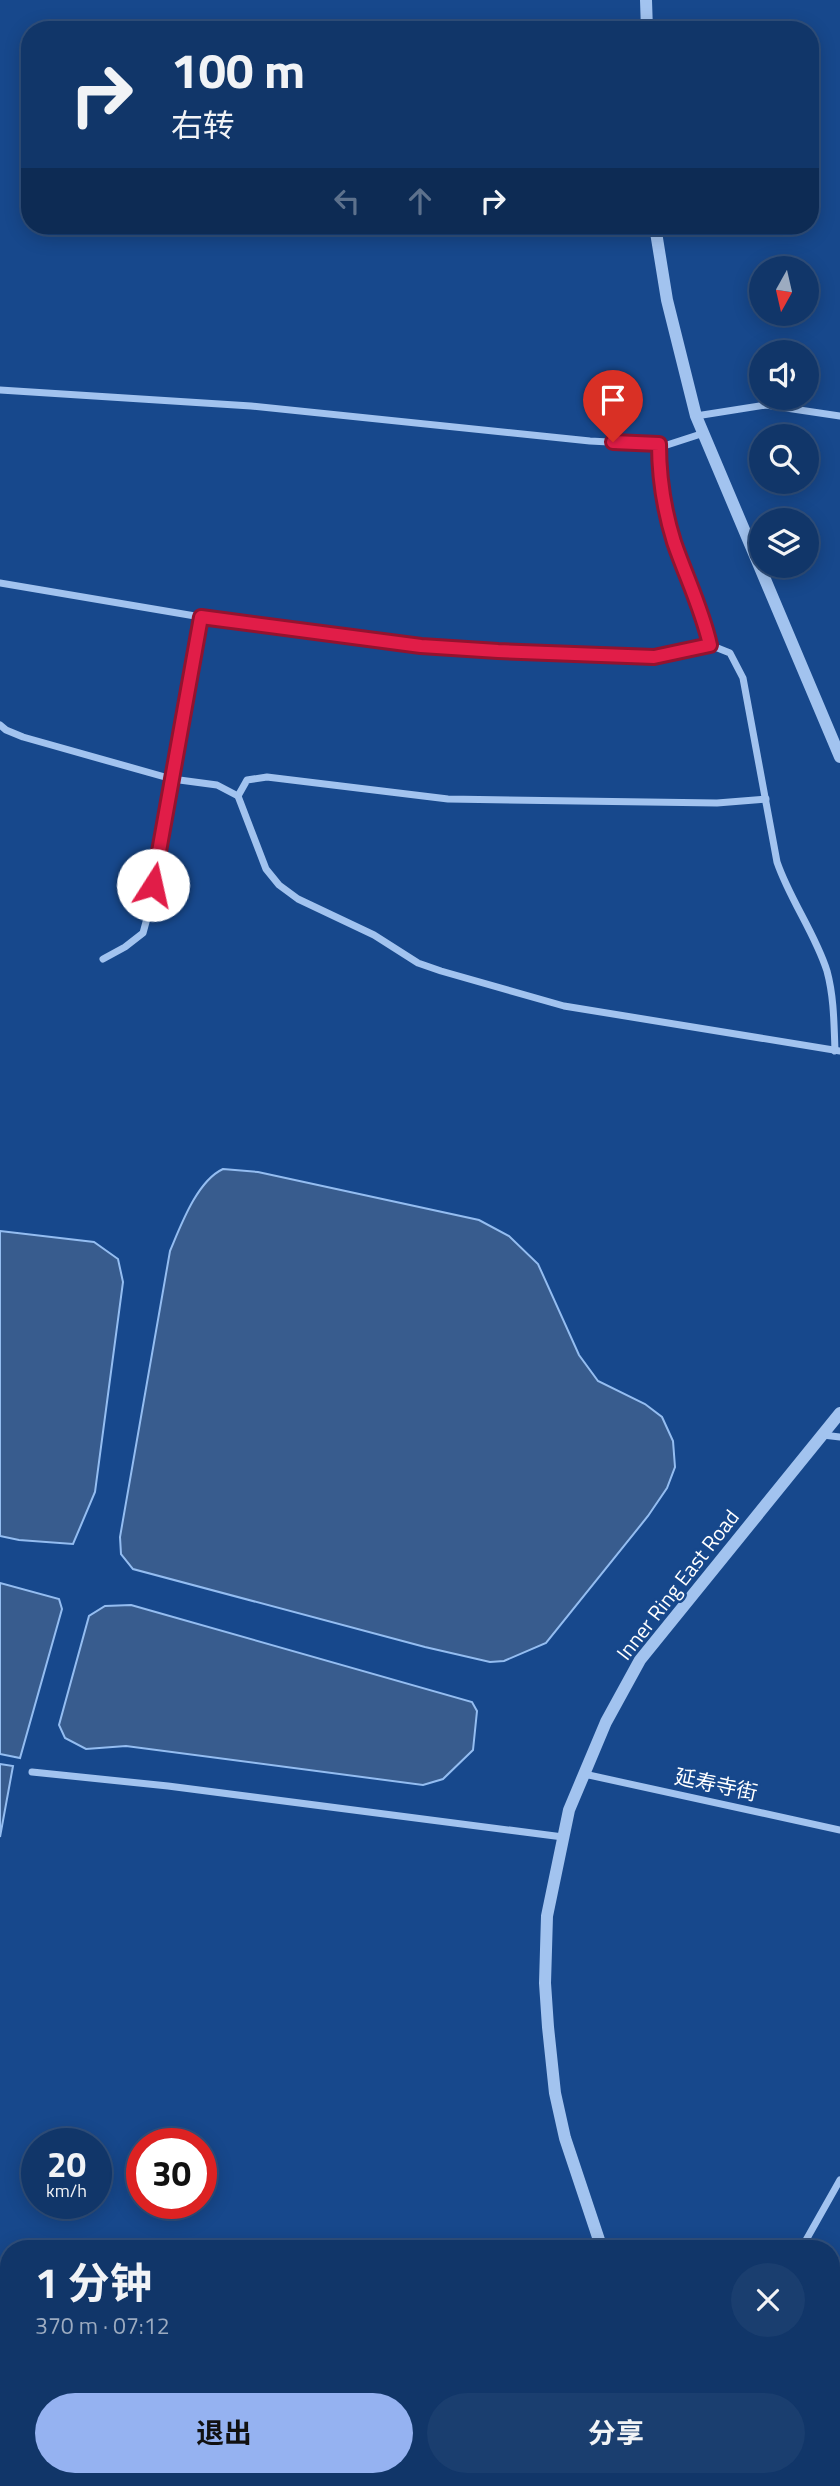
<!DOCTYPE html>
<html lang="zh">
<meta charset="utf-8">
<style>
:root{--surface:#113669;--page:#1a3e6f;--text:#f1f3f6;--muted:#9cabc0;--line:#30507d;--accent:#95b2f1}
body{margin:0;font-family:"Titillium Web","Noto Sans SC",sans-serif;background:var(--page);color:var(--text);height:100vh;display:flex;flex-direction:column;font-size:26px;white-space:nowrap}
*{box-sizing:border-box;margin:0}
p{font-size:23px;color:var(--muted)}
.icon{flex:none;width:38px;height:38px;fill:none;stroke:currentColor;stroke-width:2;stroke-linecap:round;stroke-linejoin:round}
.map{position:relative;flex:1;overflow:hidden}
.drawer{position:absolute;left:0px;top:2240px;width:840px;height:247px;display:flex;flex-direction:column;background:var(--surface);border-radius:28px 28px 0 0;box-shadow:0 4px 18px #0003,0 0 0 2px var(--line)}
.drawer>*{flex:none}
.guide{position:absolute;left:21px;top:21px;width:798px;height:214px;border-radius:28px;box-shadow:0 4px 18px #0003,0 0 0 2px var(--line);background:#113669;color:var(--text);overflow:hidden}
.needle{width:46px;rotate:188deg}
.controls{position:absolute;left:749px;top:256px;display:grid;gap:14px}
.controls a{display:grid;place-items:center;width:70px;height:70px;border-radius:50%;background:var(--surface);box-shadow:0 4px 18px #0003,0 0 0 2px var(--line);font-size:35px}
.speed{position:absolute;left:21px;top:2128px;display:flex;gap:14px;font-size:35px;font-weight:700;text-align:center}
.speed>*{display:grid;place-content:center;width:91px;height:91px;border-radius:50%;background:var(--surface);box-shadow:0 4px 18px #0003,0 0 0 2px var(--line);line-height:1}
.speed small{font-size:18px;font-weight:400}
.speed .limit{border:10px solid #d22;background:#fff;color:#111}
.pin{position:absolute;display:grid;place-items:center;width:60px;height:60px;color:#fff;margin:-72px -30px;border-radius:50% 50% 50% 0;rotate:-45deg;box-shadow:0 0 7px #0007}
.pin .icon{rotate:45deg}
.me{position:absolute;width:77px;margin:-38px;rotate:10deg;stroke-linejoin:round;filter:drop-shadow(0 0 5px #0008)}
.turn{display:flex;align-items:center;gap:24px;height:147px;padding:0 35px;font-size:32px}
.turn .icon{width:91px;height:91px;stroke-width:2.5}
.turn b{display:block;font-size:49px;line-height:60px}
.lanes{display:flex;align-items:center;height:66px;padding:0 35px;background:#0003;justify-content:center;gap:35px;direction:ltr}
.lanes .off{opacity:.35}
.round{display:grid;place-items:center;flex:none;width:74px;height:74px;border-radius:37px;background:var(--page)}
.head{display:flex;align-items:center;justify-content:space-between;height:119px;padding:0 35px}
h1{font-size:42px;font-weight:700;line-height:52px}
.action{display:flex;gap:14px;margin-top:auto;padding:14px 35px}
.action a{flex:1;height:80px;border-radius:42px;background:var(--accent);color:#111;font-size:28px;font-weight:700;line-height:80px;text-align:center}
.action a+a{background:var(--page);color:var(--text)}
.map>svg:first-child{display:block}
</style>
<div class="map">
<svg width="840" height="2486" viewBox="0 0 840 2486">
<rect width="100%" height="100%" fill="#17488c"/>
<g fill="#385c8e" stroke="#94bdf1" stroke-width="2">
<path d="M223,1169L258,1172L479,1220L509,1236L538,1264L579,1355L598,1381L645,1404L662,1417L673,1441L675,1467L667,1488L648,1516L546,1643L504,1661L490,1662L425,1647L133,1569L121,1554L120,1537L170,1251C181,1225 197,1181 223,1169Z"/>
<path d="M0,1231L94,1242L118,1259L123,1282L95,1492L73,1544L19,1540L0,1536Z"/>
<path d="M0,1583L59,1599L62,1609L20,1758L0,1754Z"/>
<path d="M131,1605L472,1702L477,1711L473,1750L443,1779L423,1785L126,1746L86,1749L65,1738L59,1725L89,1616L105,1606Z"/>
<path d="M0,1764L13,1766L0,1837Z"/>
</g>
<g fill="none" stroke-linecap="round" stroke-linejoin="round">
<g stroke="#a2c3ef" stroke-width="7">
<path d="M0,390L251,406L590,441L667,445L704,433"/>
<path d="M696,416L766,405L840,416"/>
<path d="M659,444C658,477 664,510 674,542C686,577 702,609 710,645L730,653L743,678L777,862C790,900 815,933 827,971C834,997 834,1024 835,1051"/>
<path d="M0,583L201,617L420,646L654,658L710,645"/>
<path d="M0,725L6,730L23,737L172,779L217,785L238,796L266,869L279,885L298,899L374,935L418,963L441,971L564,1006L840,1051"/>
<path d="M238,796L247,780L267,777L448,799L717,803L766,799"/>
<path d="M103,959L125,947L143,933L149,911L201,617"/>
<path d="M823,1435L840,1437"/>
<path d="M32,1772L168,1786L563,1837"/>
<path d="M584,1774L840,1830"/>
<path d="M801,2249L840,2180"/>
<path d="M743,2486L745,2478"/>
</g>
<g stroke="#a2c3ef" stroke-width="12">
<path d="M646,0L647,30"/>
<path d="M655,226L667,300L696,416L840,757"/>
<path d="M602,2249L565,2138L555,2093L548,2027L545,1983L547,1916L569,1810L606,1722L640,1660L840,1413"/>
<path d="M0,2448L9,2450"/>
<path d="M0,2464L9,2465"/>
<path d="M89,2478L139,2486"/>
<path d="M182,2478L231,2486"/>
<path d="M656,2478L657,2486"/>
</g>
</g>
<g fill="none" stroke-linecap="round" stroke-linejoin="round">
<defs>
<path id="route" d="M153,885L201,617L421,646L498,651L654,657L710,645C702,609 686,577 674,542C664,510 659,477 659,444L613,442"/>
</defs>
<use href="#route" stroke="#92132f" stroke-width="18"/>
<use href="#route" stroke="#e11d48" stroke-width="12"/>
</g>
<g text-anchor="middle" stroke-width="5" stroke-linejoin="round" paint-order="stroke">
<g font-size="21" fill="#fff" stroke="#17488c">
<text transform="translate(678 1585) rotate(-52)" y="7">Inner Ring East Road</text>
<text transform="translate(716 1785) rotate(12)" y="7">延寿寺街</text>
</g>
</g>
</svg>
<div class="controls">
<a><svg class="needle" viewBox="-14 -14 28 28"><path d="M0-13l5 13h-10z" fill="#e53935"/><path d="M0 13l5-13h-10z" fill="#9cabc0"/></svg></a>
<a><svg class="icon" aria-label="sound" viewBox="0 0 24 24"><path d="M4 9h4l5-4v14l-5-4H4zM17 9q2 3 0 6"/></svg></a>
<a><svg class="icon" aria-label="search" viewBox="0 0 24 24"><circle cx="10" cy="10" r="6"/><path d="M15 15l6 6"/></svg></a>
<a><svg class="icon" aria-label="layers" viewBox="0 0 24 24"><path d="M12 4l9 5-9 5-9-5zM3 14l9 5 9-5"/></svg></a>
</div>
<div class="speed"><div>20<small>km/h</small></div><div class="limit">30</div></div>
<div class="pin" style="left:613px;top:442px;background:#d93025"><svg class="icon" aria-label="arrive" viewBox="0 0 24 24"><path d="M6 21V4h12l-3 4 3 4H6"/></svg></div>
<svg class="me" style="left:153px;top:885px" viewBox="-20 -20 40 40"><circle r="19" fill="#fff"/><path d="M0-13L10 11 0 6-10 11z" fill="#e11d48"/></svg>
<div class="guide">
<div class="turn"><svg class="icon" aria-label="right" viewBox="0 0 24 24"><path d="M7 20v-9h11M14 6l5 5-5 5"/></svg><div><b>100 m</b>右转</div></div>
<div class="lanes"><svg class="icon off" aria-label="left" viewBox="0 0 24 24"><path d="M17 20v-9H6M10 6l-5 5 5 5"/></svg><svg class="icon off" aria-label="ahead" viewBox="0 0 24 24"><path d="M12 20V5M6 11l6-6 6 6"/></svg><svg class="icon" aria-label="right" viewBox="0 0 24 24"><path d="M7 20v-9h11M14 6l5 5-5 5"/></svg></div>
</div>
<section class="drawer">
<div class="head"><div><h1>1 分钟</h1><p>370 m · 07:12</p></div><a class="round"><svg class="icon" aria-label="close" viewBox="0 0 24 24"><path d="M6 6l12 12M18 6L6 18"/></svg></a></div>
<div class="action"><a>退出</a><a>分享</a></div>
</section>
</div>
